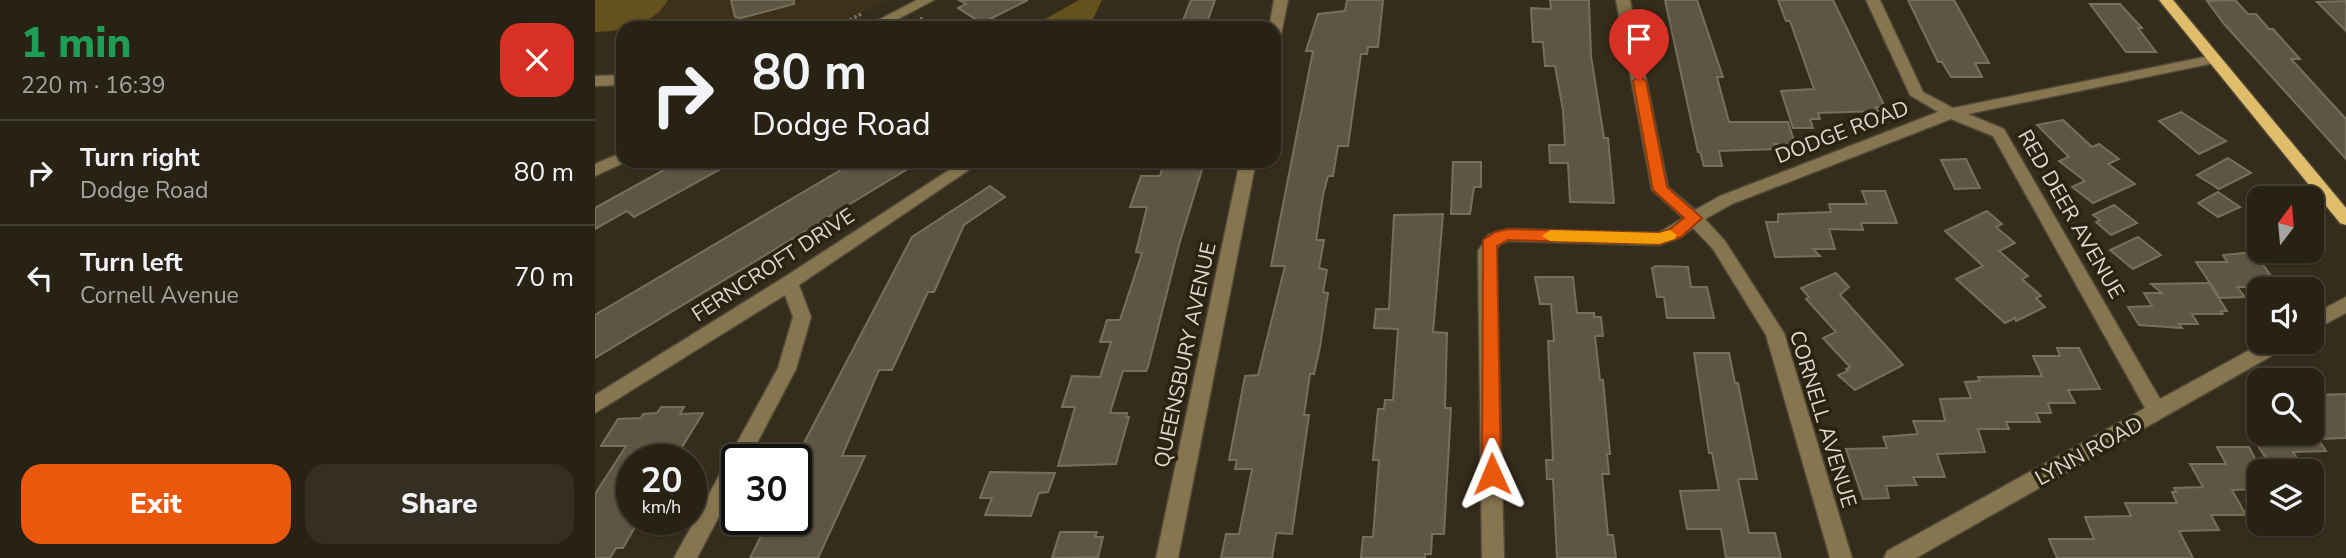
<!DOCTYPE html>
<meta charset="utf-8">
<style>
:root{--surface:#282214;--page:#342f22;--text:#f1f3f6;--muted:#a5a4a0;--line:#443f34;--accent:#ea580c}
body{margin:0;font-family:"Nunito Sans",sans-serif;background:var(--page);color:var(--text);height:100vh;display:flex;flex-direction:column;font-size:26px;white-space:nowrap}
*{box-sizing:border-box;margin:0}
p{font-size:23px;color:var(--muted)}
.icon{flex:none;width:38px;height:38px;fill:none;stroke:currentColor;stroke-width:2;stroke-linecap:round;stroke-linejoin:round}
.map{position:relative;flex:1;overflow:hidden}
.details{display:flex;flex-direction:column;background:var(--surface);width:595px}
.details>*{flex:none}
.guide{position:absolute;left:21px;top:21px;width:665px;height:147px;border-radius:21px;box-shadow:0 2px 5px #0004,0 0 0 2px var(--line);background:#282214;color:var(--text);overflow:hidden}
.needle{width:46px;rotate:16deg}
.fabs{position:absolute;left:1652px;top:186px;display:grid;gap:14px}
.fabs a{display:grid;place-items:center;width:77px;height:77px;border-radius:14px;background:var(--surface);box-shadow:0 2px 5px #0004,0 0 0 2px var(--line);font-size:35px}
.speed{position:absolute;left:21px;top:444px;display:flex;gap:14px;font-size:35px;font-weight:700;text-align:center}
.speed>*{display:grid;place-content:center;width:91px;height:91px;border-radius:50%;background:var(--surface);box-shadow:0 2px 5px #0004,0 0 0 2px var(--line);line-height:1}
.speed small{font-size:18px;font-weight:400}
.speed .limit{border:4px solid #111;border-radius:10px;background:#fff;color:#111}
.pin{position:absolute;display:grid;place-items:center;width:60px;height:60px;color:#fff;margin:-72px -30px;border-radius:50% 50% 50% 0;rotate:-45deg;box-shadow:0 0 7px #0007}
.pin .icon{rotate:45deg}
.me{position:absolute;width:77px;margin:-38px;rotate:359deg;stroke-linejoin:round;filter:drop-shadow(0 0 5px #0008)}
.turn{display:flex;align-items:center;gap:24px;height:147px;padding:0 21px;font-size:32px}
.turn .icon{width:91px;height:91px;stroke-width:2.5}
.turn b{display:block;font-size:49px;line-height:60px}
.round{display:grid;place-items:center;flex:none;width:74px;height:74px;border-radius:21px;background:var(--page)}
.head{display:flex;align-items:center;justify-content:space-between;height:119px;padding:0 21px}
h1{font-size:42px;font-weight:800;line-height:52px;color:#1e9e55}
.cta{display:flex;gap:14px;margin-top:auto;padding:14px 21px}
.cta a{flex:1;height:80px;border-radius:21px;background:var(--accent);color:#fff;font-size:28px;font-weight:800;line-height:80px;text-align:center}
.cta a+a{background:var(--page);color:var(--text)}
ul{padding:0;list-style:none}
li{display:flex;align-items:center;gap:21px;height:105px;padding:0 21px;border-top:2px solid var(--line)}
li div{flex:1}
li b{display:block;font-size:26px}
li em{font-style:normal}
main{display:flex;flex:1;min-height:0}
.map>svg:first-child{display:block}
</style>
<main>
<section class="details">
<div class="head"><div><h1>1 min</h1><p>220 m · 16:39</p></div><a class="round" style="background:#d93025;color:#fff"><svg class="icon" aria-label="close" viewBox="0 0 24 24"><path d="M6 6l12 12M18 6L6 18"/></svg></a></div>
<ul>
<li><svg class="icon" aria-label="right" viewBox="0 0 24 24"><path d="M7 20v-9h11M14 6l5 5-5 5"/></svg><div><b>Turn right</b><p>Dodge Road</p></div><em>80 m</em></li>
<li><svg class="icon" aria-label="left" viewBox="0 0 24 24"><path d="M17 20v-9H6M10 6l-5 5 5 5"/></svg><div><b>Turn left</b><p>Cornell Avenue</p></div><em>70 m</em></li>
</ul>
<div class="cta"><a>Exit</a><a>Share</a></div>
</section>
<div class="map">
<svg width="1751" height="558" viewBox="0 0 1751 558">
<rect width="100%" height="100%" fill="#352d1b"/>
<path fill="#3d3219" d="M75,0H293L234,28H41Z"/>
<g fill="#65511e">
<path d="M0,0H73C58,26 27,31 0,32Z"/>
<path d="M484,0H507L494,28H434Z"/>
</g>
<g fill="#5e5542" stroke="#786f5a" stroke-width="2">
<path d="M136,0H199V4L146,18L140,17Z"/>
<path d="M364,0H433L387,23L363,8L371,4Z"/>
<path d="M596,0H620L610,28H585Z"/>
<path d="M752,0H788L783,47H773L772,54H766L753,146H743L738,176H733L728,195L721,240H729L724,268L732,270L728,292L733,293L725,347L719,374H715L709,415H714L697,534L681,533L677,558H626L631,534H644L657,469H640L642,460H634L650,376L663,375L690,266H676L718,51H711L723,14L750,11Z"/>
<path d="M955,0H994L996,56L1009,138H1013L1019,203L975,202L973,163H955L954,145H970L968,110L960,66H950L948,42H938L936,8L956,9Z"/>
<path d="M1070,0H1102L1128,77H1122L1134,122H1193L1200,144H1179L1180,149L1124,151L1127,166H1109L1105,152H1103Z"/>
<path d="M1183,0H1238L1290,107H1281L1283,111L1223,113L1225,119H1215L1218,128H1198L1186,91L1219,89L1195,21H1191Z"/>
<path d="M1313,0H1359L1394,63H1380L1387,77H1356L1347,62H1343Z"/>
<path d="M1640,0L1653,14H1661L1674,29H1678L1705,59H1696L1751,119V159L1630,25L1612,1Z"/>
<path d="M1751,1V31L1722,2Z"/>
<path d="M1495,4H1525L1547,28H1543L1561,52H1531Z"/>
<path d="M1586,112L1631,141L1604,154L1564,121Z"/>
<path d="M1468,120L1497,147L1504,144L1524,159L1513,164L1540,184L1498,203L1477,187L1490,181L1464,161L1474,157L1442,125Z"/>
<path d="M1633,158L1656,173L1624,189L1602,175Z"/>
<path d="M1371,159L1385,188L1360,189L1346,160Z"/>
<path d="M85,161H140L39,217L32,211L0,229V208Z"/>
<path d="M261,161H326L0,358V315Z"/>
<path d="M569,162L609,163L584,245L553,367L551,371H528L515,413H532L531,417H534L521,464L463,466L480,407H467L477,376L505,377L516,342H505L512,320H525L547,253L541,252L552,207H535L546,176H565Z"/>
<path d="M858,162H886V187H879L875,214H856Z"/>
<path d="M395,186L410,197L369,225L339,292H333L297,370H284L247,456H270L223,558H155L174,520H201V458L317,237Z"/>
<path d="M1267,191H1290L1302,223H1266L1268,230L1234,229L1240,249H1218L1225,256L1180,257L1171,222H1183V214L1236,212L1234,204H1272Z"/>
<path d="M1623,192L1645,207L1623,217L1603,203Z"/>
<path d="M1519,205L1542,223L1516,235L1501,222L1505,220L1498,215Z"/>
<path d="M1392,211L1407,224L1401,227L1420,243L1404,251L1433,276L1427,279L1446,296L1441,298L1450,307L1421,321L1420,318L1410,323L1361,279L1388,266L1350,231Z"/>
<path d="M848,214L838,332L852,333L850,408H856L849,534H837L836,554H830V558H766L768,537H778L784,460H778L783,409H789L790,400H798L803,329L779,328L781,309H794L799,215Z"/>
<path d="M1543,237L1566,255L1538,269L1515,250Z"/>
<path d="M1659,252L1681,283H1669L1671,287H1642L1650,297L1625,298L1601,262H1632L1628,255Z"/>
<path d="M1061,266L1093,267L1096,287H1112L1119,318H1072L1069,297H1062L1057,268Z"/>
<path d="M1241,273L1254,287L1245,295L1308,365L1260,390L1243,375L1253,371L1251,369L1255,367L1228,338L1241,332L1211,299L1214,297L1206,288Z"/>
<path d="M940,277H978L982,313H999V317H1006L1008,336H1000L1005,380H1008L1015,454H1012L1014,474H1007L1013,535H1018L1021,558H962L958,479H952L951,460H958L953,341H959L956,304H945Z"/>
<path d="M1614,283L1632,311H1626L1628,314H1597L1603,324H1584L1587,328L1544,325L1533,307L1557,306L1549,293H1567L1556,284Z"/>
<path d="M1462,348H1484L1505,389L1473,390L1480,403H1453L1456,413H1441L1445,422H1411L1414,429H1383L1390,452L1342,454L1350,477H1318L1322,485L1291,486L1294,498L1268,499L1251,449L1292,448L1288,437L1323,434L1318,421H1350L1345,399L1376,398L1370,382L1385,381L1383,377L1447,376L1438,356H1465Z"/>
<path d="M1099,353H1134L1140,383H1143L1162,479H1143L1154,533H1180L1186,558H1131L1126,529H1092L1085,491L1124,490L1117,453H1114Z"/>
<path d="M1751,394V438L1723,439L1731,451L1698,452L1705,463H1674L1654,432H1717V395Z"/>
<path d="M66,407H89L85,414L108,413L79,460H37V520H44L28,548H21L15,558H0V494L31,446H6L23,419L46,418L48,414L62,413Z"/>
<path d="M1622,447H1654L1664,466V489L1637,490L1651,515H1616L1624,530L1584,531L1598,558H1462L1454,539H1499L1490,517L1536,516L1530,503H1582L1577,492H1581L1579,488L1608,487L1595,464H1631Z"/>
<path d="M395,472L460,473L453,492L444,493L436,516L390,515L397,498H385Z"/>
<path d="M465,532H502L500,537H508L503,557L457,558Z"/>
</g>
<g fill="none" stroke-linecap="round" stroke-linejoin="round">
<defs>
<g id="minor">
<path d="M322,0H339L286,28H268Z"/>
<path d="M679,0H693L686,35L679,39V28H674Z"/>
<path d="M1021,0H1035L1073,187L1100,210L1125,196L1343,112L1315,95L1271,0H1285L1328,92L1358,108L1619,55L1624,56V62L1619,63L1373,114L1409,129L1565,399L1671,341H1696L1694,346L1321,558H1289L1292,551L1550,408L1398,136L1356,119L1137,204L1110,219L1130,241L1189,333L1257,558H1235L1171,335L1118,249L1098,228L1086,237L1064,245L913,241L905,244L901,251L909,558H887L883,251L893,235L913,229L1063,233L1088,218L1057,190Z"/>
<path d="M28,75V85L0,86V76Z"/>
<path d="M28,152V161H33L0,176V164Z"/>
<path d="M368,161H387L204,285L216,317L201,369L153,460H142V482L102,558H79L183,368L198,317L190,295L0,413V395L188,278Z"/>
<path d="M645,161H661L583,558H561Z"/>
<path d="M1751,297V313L1717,331V315Z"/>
</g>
<path id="major" d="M1564,0H1578L1751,208V225L1745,223Z"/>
</defs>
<use href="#minor" stroke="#504837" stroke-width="3"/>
<use href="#major" stroke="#504837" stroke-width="3"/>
<g stroke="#7a7465" stroke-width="3.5" stroke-dasharray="2.5 2.5" stroke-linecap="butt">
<path d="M325,18L341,28"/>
<path d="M255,20L266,14"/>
</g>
<use href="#minor" fill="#86764f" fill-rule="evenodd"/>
<use href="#major" fill="#e0bd6a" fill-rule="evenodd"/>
</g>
<path fill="#ea580c" stroke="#983908" stroke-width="2" d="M1044,77L1051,81L1072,187L1107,218L1086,237L1064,244L913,240L902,246L906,474L903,480H890L887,474L888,240L900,232L913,229L1064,233L1075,229L1089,218L1058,190L1038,81Z"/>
<path fill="#f59e0b" d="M955,230L1064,233L1075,230L1082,235L1080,239L1064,244L955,241L947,236Z"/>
<g text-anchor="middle" stroke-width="7" stroke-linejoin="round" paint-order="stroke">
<g font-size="21" fill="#ddd8cd" stroke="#2b2311">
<text transform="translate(1247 132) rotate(-21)" y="7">DODGE ROAD</text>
<text transform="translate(1476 214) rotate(60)" y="7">RED DEER AVENUE</text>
<text transform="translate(178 265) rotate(-33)" y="7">FERNCROFT DRIVE</text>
<text transform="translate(590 355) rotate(-78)" y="7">QUEENSBURY AVENUE</text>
<text transform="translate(1228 419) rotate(73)" y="7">CORNELL AVENUE</text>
<text transform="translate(1494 451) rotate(-29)" y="7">LYNN ROAD</text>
</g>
</g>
</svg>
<div class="fabs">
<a><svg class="needle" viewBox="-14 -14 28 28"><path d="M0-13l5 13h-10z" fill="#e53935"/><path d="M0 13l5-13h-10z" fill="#a5a4a0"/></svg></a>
<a><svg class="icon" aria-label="sound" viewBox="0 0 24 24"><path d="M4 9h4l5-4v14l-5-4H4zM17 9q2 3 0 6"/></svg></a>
<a><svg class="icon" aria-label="search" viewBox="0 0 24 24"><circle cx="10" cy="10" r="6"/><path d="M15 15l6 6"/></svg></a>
<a><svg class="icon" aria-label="layers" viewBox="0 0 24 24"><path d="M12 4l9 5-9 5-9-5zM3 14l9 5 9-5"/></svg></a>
</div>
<div class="speed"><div>20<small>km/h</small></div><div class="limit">30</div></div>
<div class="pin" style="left:1044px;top:81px;background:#d93025"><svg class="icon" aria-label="arrive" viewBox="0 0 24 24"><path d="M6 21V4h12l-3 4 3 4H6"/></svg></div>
<svg class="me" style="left:897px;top:474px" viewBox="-20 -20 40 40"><path d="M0-17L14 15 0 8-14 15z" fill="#ea580c" stroke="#fff" stroke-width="4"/></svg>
<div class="guide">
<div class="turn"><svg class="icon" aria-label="right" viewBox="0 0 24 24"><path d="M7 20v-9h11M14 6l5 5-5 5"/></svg><div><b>80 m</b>Dodge Road</div></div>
</div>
</div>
</main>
